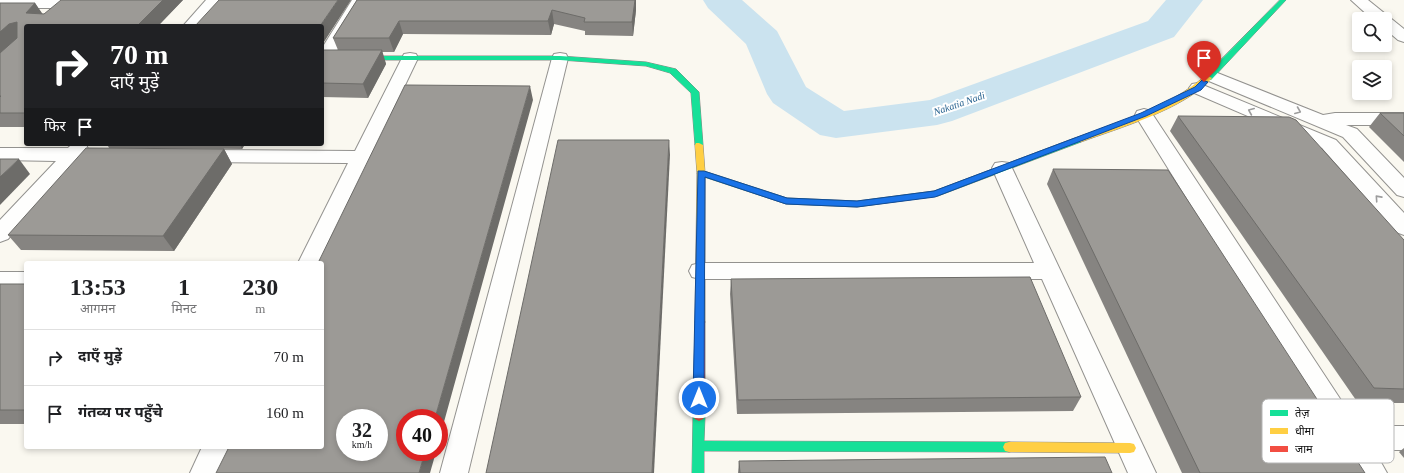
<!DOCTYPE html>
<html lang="hi">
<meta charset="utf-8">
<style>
:root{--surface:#fff;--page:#f6f6f6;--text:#202124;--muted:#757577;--line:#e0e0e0}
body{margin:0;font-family:"Times New Roman","Noto Sans Devanagari",serif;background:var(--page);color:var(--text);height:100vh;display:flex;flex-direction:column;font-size:15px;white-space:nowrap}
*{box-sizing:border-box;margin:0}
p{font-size:13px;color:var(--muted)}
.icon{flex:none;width:22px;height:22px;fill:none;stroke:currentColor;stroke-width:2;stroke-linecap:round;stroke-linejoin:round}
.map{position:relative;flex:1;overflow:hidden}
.panel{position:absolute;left:24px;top:261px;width:300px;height:188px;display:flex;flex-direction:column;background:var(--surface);border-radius:4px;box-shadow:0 2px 6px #0003}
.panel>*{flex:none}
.guide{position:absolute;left:24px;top:24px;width:300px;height:122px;border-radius:4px;box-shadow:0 2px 6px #0003;background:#202124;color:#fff;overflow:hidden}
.controls{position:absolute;left:1352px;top:12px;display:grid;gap:8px}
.controls a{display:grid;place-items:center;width:40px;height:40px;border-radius:4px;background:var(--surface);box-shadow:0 2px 6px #0003;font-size:20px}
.speed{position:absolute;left:336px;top:409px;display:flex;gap:8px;font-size:20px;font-weight:700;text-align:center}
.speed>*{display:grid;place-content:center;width:52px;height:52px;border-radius:50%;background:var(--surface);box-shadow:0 2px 6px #0003;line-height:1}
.speed small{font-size:10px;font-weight:400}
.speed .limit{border:6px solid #d22;background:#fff;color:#111}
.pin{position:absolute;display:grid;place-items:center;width:34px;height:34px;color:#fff;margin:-41px -17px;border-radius:50% 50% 50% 0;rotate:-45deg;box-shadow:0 0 4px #0007}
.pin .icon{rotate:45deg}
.me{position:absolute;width:44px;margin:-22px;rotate:0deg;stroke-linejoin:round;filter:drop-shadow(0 0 3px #0008)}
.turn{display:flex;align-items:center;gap:14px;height:84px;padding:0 20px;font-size:18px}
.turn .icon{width:52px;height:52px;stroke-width:2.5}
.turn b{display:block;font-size:28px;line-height:34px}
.then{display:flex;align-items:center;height:38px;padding:0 20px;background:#0003;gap:8px;font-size:15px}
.eta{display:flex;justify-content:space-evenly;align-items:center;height:68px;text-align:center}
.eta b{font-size:24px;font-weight:700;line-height:28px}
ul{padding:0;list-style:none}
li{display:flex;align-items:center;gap:12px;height:56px;padding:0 20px;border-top:1px solid var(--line)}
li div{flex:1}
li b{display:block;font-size:15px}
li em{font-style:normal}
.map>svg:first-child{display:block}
</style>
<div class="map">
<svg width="1404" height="473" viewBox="0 0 1404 473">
<rect width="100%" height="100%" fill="#faf8f0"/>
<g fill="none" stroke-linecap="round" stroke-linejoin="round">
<path fill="#cbe3ef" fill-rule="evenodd" d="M703,0H742L777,31L806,87L844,111L930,100L1148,21L1166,0H1203L1174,37L952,121L937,125L836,138L820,135L773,103L767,94L746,44L708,8Z"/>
<defs>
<g id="street">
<path d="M0,0H76L78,3L75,6L70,8H0Z"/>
<path d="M206,0H222L200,26H183Z"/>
<path d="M352,0H368L330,62L322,63V48Z"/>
<path d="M1351,0H1368L1404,29V42L1398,40L1385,29V19H1372Z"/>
<path d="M410,53L416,54L418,58L320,263H298L348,163L197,162L190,160L187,156L190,152L197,150L355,151L402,58L404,54Z"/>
<path d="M560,53L566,54L568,58L468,473H440L552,58L554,54Z"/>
<path d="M1210,70L1323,115L1335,113H1404V125H1346L1357,129L1404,178V197L1397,195L1343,137L1204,79L1201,75L1204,71Z"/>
<path d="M1198,83L1336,140L1404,213V235L1396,232L1322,148L1192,92L1189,88L1192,84Z"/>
<path d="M1144,109L1151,111L1153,115L1358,426H1404V450H1374L1387,473H1357L1135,115L1137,111Z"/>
<path d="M72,144H86L88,149L116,151L119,155L116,159L109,161H78L8,239L0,242V220L56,161L0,160V148H68Z"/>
<path d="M1002,162L1009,163L1012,168L1156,473H1128L1042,279H700L692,277L689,271L692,265L700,263H1034L992,168L995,163Z"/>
<rect x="0" y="272" width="26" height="18"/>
<path d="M202,447H231L219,473H190Z"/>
</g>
<g id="fast">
<path d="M1280,0H1286L1211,80H1205V76Z"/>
<path d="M322,56H560L646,62L676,69L699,92L703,145L699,147L695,145L691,93L670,73L646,66L560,60H322Z"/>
<path d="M1075,138H1081L1082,140L1081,142L938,196L857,207L786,204L698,175L697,173L701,170L704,171L787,198L857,201L934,191Z"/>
<path d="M699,411L703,413L705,416L704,441L1009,442L1013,443L1015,447L1013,451L1009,452L704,451V473H692L693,416L695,413Z"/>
</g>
<g id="slow">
<path d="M1205,76H1208L1212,78C1185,109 1119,128 1081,142H1075L1074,140L1075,138C1120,122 1168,108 1205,76Z"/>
<path d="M696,143H699L703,145L705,173V322L704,325L700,326L696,325L695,322L697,173L695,145Z"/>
<path d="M1009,442L1130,443L1134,444L1136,448L1134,452L1130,453L1009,452L1005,451L1003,447L1005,443Z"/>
</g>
<path id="jam" d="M700,318L704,319L705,322V416L703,419L699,421L695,419L693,416L695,322L696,319Z"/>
</defs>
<use href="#street" stroke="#93928f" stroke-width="2"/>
<use href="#fast" stroke="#8a8985" stroke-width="1"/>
<use href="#slow" stroke="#8a8985" stroke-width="1"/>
<use href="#jam" stroke="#8a8985" stroke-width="1"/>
<use href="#street" fill="#fefefd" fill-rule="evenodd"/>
<use href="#fast" fill="#16e098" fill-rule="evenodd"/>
<use href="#slow" fill="#ffcf43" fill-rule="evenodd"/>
<use href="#jam" fill="#f24e42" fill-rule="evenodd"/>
</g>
<g fill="#868481">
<path d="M183,0L158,26H26V127H0V3H35L42,14Z"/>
<path d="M357,0H636V10L633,36L585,35V31L554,24L551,35L403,34L394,52H382L386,64L368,98L322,97V50H338L333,38Z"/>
<path d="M1380,113H1404V162L1369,127Z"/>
<path d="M1178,116L1404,240V403H1358L1170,131Z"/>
<path d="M107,144H245L242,149L109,148Z"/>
<path d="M224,149L232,164L174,251L21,250L8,235Z"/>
<path d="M1053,169L1365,473H1182L1047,184Z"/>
<path d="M731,279L1081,397L1073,411L737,414L730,294Z"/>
<rect x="0" y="284" width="26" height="140"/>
<path d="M1404,448V458L1399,452Z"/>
<path d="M739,461L1112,473H738Z"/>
</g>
<g fill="#6d6c69">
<path d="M163,0H183L158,26H137Z"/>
<path d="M338,0H351L322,45V26H320Z"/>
<path d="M635,0H636V10L633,36L632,22Z"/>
<path d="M35,3L44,16L26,13Z"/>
<path d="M552,10L554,24L551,35L548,21Z"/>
<path d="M399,21L403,34L394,52L389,38Z"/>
<path d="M17,22L26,35L0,54V32L9,24Z"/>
<path d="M382,50L386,64L368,98L363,84Z"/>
<path d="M530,86L533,100L439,440V418H435Z"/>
<path d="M669,140L670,155L654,473H652Z"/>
<path d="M240,144H245L242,149Z"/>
<path d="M224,149L232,164L174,251L163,236Z"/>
<path d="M19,159L30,174L0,205V177Z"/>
<path d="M425,452H436L430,473H419Z"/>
</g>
<g fill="#9c9a96" stroke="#6d6c69" fill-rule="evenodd">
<path d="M61,0H163L137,26H26V113H0V97L1,96H0V53L17,38V22L9,24L0,32V3H35L26,13L44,14Z"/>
<path d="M219,0H338L320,26H195Z"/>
<path d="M357,0H635L632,22H584L585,18L552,10L548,21H399L389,38H333Z"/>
<path d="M322,50H382L363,84L322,83Z"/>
<path d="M405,85L530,86L435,418H405V452H425L419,473H216L229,447H322V263H318ZM345,418H379V452H345Z"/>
<path d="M1380,113H1404V136Z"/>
<path d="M1178,116L1289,117L1296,120L1404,240V389L1374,388Z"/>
<path d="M558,140H669L652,473H486Z"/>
<path d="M86,148L224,149L163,236L8,235Z"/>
<path d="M0,159H19L0,177Z"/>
<path d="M1053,169L1168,170L1365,473H1200Z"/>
<path d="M1030,277L1081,397L738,400L731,279Z"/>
<rect x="0" y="284" width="26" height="126"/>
<path d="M1105,457L1112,473H740L739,461Z"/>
</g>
<defs><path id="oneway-chevron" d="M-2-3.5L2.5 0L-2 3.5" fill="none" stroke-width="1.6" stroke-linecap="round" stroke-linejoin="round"/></defs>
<g stroke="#9d9d9d">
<use href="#oneway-chevron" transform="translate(1251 111) rotate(-157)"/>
<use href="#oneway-chevron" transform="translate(1298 111) rotate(22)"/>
<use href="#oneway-chevron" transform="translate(1378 198) rotate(-132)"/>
</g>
<path fill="#1a73e8" stroke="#114b97" d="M1202,80L1208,82L1201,90L1146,116L935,197L857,207L786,204L705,177L704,398L703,401H695L693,398L698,171H704L787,198L857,201L934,191L1141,113L1195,87Z"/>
<g text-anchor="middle" stroke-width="4" stroke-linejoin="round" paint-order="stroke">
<g font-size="10" font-style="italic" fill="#24608e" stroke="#fff">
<text transform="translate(959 103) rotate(-19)" y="4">Nakatia Nadi</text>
</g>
</g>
<rect x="1262" y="399" width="132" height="64" rx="6" fill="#fff" stroke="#b6b6b6" stroke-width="1"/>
<rect x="1270" y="410" width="18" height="6" fill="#16e098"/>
<rect x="1270" y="428" width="18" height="6" fill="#ffcf43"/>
<rect x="1270" y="446" width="18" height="6" fill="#f24e42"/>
<g font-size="11" fill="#0c0c0c">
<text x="1295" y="417">तेज़</text>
<text x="1295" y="435">धीमा</text>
<text x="1295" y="453">जाम</text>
</g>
</svg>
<div class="controls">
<a><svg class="icon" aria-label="search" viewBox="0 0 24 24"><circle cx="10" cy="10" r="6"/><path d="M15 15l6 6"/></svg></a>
<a><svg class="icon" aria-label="layers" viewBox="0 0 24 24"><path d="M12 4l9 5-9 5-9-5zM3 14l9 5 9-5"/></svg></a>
</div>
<div class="speed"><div>32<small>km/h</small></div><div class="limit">40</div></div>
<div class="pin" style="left:1204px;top:82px;background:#d93025"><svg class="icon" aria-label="arrive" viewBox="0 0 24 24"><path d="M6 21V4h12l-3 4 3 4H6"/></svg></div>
<svg class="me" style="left:699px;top:398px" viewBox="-20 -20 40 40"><circle r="17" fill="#1a73e8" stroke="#fff" stroke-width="3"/><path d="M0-11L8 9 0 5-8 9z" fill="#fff"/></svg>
<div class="guide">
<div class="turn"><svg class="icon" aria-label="right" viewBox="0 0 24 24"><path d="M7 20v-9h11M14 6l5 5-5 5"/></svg><div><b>70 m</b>दाएँ मुड़ें</div></div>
<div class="then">फिर<svg class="icon" aria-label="arrive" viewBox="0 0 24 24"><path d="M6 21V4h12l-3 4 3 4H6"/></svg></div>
</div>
<section class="panel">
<div class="eta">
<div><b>13:53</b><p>आगमन</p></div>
<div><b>1</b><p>मिनट</p></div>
<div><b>230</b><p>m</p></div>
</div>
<ul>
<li><svg class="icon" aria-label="right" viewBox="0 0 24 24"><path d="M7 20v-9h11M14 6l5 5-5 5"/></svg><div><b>दाएँ मुड़ें</b></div><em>70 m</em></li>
<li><svg class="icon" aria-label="arrive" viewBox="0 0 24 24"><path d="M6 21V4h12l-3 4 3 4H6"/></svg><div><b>गंतव्य पर पहुँचे</b></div><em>160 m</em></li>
</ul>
</section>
</div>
